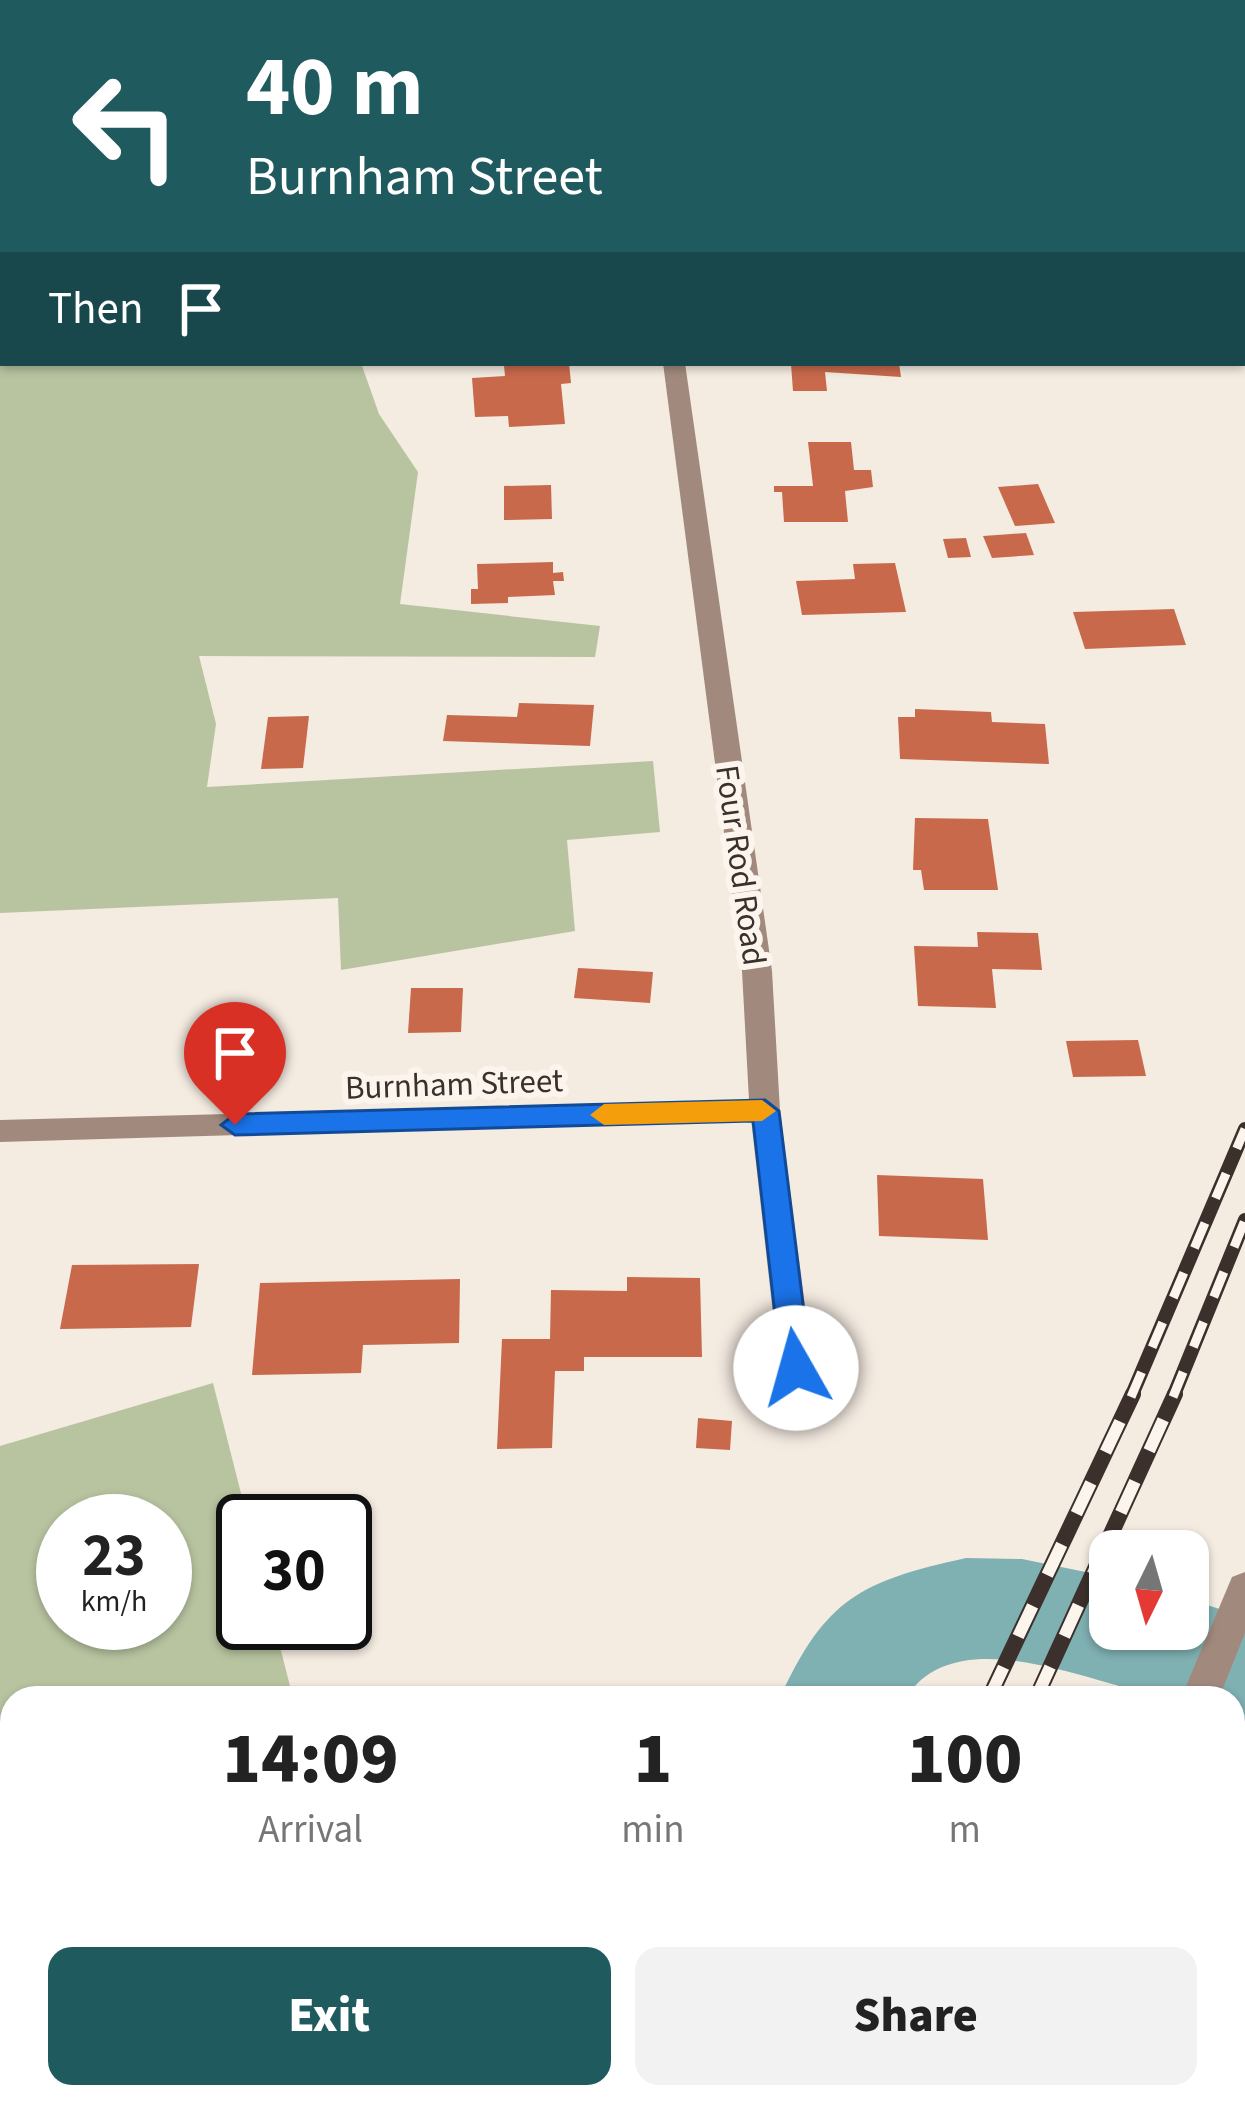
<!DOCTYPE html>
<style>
:root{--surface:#fff;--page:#f2f2f2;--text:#222;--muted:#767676;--accent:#1f5a5e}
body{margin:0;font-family:"Source Sans 3",sans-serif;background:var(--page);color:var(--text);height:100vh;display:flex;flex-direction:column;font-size:45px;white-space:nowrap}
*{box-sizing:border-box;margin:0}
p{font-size:39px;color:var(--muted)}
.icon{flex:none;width:66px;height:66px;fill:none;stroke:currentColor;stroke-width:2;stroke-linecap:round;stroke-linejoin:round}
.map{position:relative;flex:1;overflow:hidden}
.panel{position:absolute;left:0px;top:1686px;width:1245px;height:423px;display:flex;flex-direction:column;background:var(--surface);border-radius:36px 36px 0 0;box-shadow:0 3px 9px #0004}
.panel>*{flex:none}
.banner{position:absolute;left:0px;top:0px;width:1245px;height:366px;box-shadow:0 3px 9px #0004;background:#1f5a5e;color:#fff;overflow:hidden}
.needle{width:78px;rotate:185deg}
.fabs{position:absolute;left:1089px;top:1530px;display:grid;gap:24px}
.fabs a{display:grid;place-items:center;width:120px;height:120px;border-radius:24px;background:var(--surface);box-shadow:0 3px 9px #0004;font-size:60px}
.speed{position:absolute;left:36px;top:1494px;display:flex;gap:24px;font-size:60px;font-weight:700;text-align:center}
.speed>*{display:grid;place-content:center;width:156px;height:156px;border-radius:50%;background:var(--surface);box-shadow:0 3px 9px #0004;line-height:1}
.speed small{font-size:30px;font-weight:400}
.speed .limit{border:6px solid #111;border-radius:18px;background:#fff;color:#111}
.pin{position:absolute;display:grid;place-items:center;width:102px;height:102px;color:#fff;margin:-123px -51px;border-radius:50% 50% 50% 0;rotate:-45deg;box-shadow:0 0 12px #0007}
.pin .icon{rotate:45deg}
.me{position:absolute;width:132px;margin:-66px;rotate:353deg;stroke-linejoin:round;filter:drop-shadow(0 0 9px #0008)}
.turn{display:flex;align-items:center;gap:42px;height:252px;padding:0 48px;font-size:54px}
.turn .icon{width:156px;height:156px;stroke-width:2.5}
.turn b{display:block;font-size:84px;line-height:102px}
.then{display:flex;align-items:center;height:114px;padding:0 48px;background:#0003;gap:24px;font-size:45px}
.eta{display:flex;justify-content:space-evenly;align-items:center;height:204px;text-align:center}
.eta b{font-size:72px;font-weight:800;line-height:84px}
.action{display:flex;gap:24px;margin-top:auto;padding:24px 48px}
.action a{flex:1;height:138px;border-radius:24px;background:var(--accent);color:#fff;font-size:48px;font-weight:800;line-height:138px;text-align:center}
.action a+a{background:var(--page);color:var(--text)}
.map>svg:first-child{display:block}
</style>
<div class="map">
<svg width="1245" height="2108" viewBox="0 0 1245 2108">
<rect width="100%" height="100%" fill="#f4ebe1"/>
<g fill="#b8c4a0" fill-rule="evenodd">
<path d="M696,0H1245V156L1242,3H678Z"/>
<path d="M0,352L3,363H361L379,414L418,472L400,604L600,626L595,657L199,656L216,724L207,787L653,761L660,832L567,840L575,931L341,970L338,898L0,913Z"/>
<path d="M213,1383L248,1521H243V1623H274L293,1698H12V2097H652L646,2108H0V1446ZM165,1521V1623H63V1521Z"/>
</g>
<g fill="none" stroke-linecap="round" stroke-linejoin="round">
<g fill="#7fb0b2" fill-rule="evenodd">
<path d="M966,1558L1022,1559L1110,1577V1629H1188V1599L1245,1617V1723L1233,1719V1698C1212,1698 1188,1701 1168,1698C1098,1687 957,1616 906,1698H780C825,1599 861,1581 966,1558Z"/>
<path d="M0,1940L12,1942V2072L0,2070Z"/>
</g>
</g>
<g fill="#c8694b">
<path d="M569,363L571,383L561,384L565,424L509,427L508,416L475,417L472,378L505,376L504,366Z"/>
<path d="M899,363L901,377L825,372L827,391H793L791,364Z"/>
<path d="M808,442H851L854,470H871L873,487L845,491L848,522H784L782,492H774V486H813Z"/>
<path d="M1038,484L1055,523L1015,526L998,487Z"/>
<path d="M551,485L552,519L504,520V486Z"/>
<path d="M1026,533L1034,555L992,558L983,536Z"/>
<path d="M966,538L971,557L948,558L943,539Z"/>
<path d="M553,562V573L563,572L564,581H553L555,595L508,597V603L471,604V589H478L477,564Z"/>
<path d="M895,563L906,612L802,615L796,581L855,579L853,564Z"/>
<path d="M1174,609L1186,645L1085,649L1073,612Z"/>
<path d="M519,703L594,705L590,746L443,741L447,715L517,717Z"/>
<path d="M915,709L991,712L992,722L1045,724L1049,764L900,759L898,717H915Z"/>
<path d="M309,716L303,768L261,769L268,717Z"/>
<path d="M915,818L988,819L998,890H924L921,870H913Z"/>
<path d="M977,932L1038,933L1042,970L992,969L996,1008L918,1006L914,946L978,947Z"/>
<path d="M578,968L653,972L650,1003L574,998Z"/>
<path d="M411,988H463L461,1032L408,1033Z"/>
<path d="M1138,1040L1146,1076L1073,1077L1066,1041Z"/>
<path d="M877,1175L983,1179L988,1240L879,1236Z"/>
<path d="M199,1264L191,1327L60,1329L72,1265Z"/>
<path d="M627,1277L700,1278L702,1357H584V1371H555L552,1448L497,1449L502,1339H550L551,1290L627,1291Z"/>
<path d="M460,1279L459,1343L363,1345L361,1373L252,1375L260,1283Z"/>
<path d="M698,1418L732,1421L730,1450L696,1448Z"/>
</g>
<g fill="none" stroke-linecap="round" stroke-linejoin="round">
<g fill="#cdbbac" fill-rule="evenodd">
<path d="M621,0H639L640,3H622Z"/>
<path d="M0,150L3,151V163L0,162Z"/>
<path d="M765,1100L776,1103L780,1111L813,1368L808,1378L796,1382L784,1378L779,1368L750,1111L754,1103Z"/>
<path d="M1233,1845L1245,1850V1890L1233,1885Z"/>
</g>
<g fill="#a18a7d" fill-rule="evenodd">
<rect x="1242" y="281" width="3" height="12"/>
<path d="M663,363H685L772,971L780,1111L776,1119L0,1142V1120L749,1100L742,971Z"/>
<path d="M1245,1572V1633L1219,1698H1181L1232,1577Z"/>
<path d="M1031,2097H1073L1070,2108H1028Z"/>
</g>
<defs>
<g id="rail-far1">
<path d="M1131,1397L1245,1129"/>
<path d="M1173,1397L1245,1220"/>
</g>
<g id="rail">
<path d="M989,1698L1133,1394"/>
<path d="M1036,1698L1175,1394"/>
<path d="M787,2108L793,2097"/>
<path d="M841,2108L846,2097"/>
</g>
</defs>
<use href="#rail-far1" stroke="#3b302b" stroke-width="14"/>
<use href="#rail" stroke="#3b302b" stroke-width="16"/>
<use href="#rail-far1" stroke="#fbf5ee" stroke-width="9" stroke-dasharray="27" stroke-linecap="butt"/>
<use href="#rail" stroke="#fbf5ee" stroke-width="12" stroke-dasharray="34" stroke-linecap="butt"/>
</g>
<path fill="#1a73e8" stroke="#114b97" stroke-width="3" d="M765,1100L779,1111L811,1368L807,1376L796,1380L785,1376L781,1368L753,1121L235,1135L221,1125L235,1114Z"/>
<path fill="#f59e0b" d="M762,1100L776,1111L762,1121L604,1125L590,1115L604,1104Z"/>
<g text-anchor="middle" stroke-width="12" stroke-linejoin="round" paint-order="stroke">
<g font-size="33" fill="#3b302b" stroke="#fbf5ee">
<text transform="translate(742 865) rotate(82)" y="12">Four Rod Road</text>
<text transform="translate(454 1083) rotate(-2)" y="12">Burnham Street</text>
</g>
</g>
</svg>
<div class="fabs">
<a><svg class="needle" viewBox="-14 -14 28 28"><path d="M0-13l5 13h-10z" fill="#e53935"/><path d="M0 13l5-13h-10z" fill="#767676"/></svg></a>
</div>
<div class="speed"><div>23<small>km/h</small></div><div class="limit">30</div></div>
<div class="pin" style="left:235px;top:1125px;background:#d93025"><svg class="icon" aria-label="arrive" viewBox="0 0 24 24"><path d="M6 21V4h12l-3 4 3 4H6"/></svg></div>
<svg class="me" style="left:796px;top:1368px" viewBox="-20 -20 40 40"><circle r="19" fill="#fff"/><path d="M0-13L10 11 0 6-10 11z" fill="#1a73e8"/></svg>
<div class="banner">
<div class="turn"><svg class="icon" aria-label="left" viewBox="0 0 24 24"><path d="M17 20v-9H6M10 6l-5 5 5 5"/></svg><div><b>40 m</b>Burnham Street</div></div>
<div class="then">Then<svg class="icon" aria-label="arrive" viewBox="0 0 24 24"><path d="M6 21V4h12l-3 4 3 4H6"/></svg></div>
</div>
<section class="panel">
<div class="eta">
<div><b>14:09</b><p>Arrival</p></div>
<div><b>1</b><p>min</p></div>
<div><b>100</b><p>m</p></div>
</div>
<div class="action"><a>Exit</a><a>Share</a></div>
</section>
</div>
